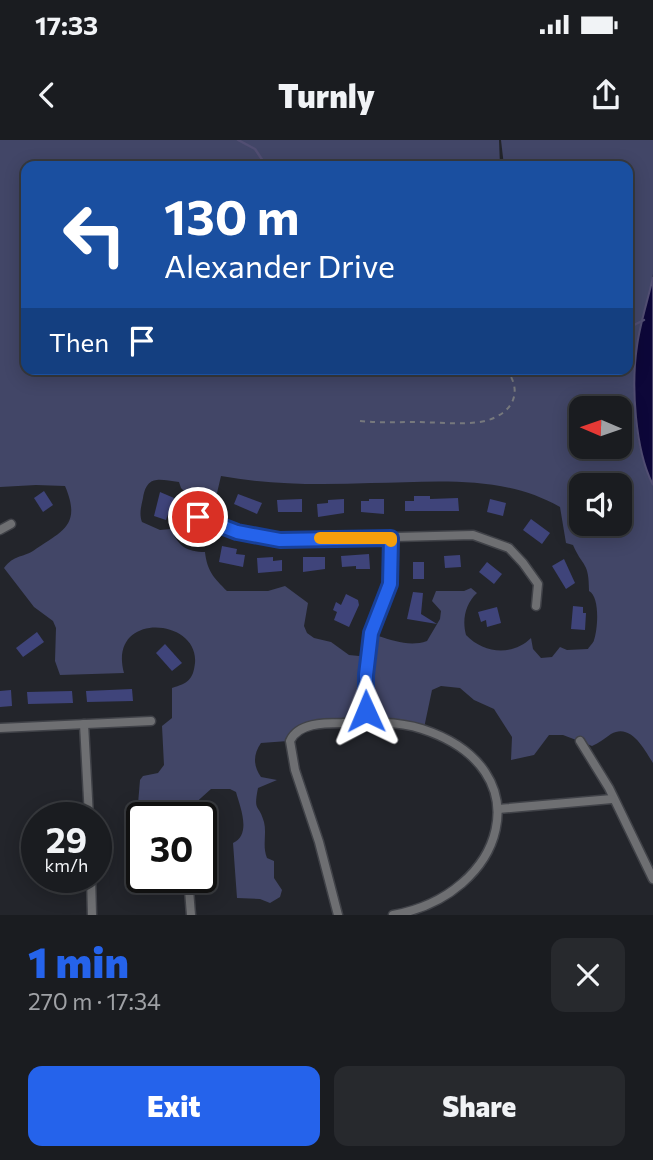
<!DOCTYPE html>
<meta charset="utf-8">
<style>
:root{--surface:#1a1c20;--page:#27292d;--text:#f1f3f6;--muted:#9fa1a5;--line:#383a3e;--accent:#2563eb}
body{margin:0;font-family:Commissioner,sans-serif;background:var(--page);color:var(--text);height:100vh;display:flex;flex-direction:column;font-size:26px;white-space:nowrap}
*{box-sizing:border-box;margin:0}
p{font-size:23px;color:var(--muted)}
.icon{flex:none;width:38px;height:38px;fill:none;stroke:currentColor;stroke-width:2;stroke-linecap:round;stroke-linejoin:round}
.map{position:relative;height:775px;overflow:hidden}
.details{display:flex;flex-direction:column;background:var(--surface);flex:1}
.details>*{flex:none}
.banner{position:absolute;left:21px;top:21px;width:612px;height:214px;border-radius:14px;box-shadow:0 4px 18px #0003,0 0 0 2px var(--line);background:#1a4fa0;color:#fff;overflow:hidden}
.needle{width:46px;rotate:272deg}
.buttons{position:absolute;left:569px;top:256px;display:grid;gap:14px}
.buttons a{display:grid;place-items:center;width:63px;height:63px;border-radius:14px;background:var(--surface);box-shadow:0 4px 18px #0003,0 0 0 2px var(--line);font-size:35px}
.speed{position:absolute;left:21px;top:662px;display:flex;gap:14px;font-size:35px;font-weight:700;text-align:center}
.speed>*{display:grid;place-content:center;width:91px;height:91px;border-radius:50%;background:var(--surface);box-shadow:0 4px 18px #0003,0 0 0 2px var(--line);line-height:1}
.speed small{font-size:18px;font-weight:400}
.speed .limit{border:4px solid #111;border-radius:10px;background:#fff;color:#111}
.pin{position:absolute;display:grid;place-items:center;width:60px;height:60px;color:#fff;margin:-30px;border:4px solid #fff;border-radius:50%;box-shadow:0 2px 7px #0007}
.me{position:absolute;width:77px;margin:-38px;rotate:359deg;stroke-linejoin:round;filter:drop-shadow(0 0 5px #0008)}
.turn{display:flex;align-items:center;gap:24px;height:147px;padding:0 28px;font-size:32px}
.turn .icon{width:91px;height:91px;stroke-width:2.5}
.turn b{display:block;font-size:49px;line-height:60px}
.then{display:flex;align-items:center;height:66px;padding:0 28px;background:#0003;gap:14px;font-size:26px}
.round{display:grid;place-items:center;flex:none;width:74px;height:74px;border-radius:14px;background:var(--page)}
.overview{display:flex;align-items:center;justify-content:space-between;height:119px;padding:0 28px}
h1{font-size:42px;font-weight:800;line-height:52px;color:var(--accent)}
.button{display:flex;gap:14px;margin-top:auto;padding:14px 28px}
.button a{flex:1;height:80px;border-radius:14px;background:var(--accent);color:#fff;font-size:28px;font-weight:800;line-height:80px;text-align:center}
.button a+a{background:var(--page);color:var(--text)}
.status{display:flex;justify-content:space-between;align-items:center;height:49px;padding:0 35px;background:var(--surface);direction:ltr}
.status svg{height:19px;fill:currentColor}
header{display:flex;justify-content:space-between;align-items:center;height:91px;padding:0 28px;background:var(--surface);font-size:32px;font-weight:800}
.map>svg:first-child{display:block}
</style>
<div class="status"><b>17:33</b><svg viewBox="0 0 49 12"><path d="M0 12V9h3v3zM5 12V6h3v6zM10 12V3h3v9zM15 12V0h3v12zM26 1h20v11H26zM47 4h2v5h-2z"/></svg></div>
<header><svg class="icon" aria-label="back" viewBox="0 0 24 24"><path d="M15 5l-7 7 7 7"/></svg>Turnly<svg class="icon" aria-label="share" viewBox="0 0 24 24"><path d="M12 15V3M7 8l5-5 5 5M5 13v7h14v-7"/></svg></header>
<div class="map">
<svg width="653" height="775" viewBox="0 0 653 775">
<rect width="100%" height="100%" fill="#23252b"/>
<path fill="#424667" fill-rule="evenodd" d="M0,0H499L500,26H26V229H628V26H504L501,0H653C653,45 653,90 653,134C652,159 639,183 637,208C632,251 633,306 653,345V623C644,609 631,583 611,594C605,598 599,603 592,606L563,595H549L534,615L511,620L512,597L494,569L474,560L460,548L441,546L432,550L424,588L400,583L317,584L288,601L261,603C253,614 253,626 261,637L277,640L258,648C253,673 259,663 264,682C267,694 262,706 267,718L274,721V738L282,750L280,757L270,763L260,759L237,758L233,703C252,694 240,667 236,652L230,649H211L192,666L175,667L169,672L168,677H142V686L137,676L140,640L143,636L158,633L164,625L162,586L172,578V548C188,543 193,540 195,523C199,477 107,471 124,533L60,535L55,521L56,488L53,481L34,467L4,428C14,415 21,418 33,411C62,391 82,386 65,346L36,345L0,347ZM581,268H620V306H581ZM221,336C271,345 320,345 371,343C435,342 502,334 560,367L566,403L573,405C583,428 589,421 589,451C600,457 598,488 594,500C594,502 589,507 588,509L567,510L560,507L552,517L541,518L533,509L531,498C513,516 484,514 466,495C462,480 465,464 477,453L471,448L464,451H436L432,461L441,471L440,479L427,501C410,507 395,501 378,496L369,517L349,515L331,502L314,498L307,493L304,486L308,463L285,446L268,451H227C214,438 207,431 205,412C187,412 178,406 171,389L160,390L142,382C139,374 141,367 143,358C147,334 160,340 179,342L181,348L189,356H210L217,353ZM581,345H620V383H581Z"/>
<path fill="#0d0739" stroke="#514e72" stroke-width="2" d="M653,137V345C635,310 631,246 637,206C640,183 648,160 653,137Z"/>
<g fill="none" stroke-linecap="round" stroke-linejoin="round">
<g stroke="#514e72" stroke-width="2.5">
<path d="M238,0L255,9L265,24L271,26"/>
<path d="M628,193L634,185L644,180"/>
</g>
</g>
<g fill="#3f447a">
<path d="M44,351L53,365L43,372L34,358Z"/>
<path d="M160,352L174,358L166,380L154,376Z"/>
<path d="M238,354L262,363L257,374L234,364Z"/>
<path d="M414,356H430V359L458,358L459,371H405V361H414Z"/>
<path d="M302,359V372H278L277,360Z"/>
<path d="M344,359V373L318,377L317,364L328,363V360Z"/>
<path d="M369,359H384V374L361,372V361H369Z"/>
<path d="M490,359L506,363L503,376L487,372Z"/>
<path d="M531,379L550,393L542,404L523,390Z"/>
<path d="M222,406L237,409L236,414L245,415L243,427L219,422Z"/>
<path d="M369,414L370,429H356V426L342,427L341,416Z"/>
<path d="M460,415L461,427L445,428L444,416Z"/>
<path d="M273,417V421L282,420V431L258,433L257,418Z"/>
<path d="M303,417H325V429L303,432Z"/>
<path d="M564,419L575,443L566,449L552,426Z"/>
<rect x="413" y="422" width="11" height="17"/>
<path d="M487,422L502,434L494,444L479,432Z"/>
<path d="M413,452L423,453L421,474L437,484L407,479Z"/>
<path d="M346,454L358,460L359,465L349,487L334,480L337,472L333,470L336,462L341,465Z"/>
<path d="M573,466L583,467V473H586L585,490L571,489Z"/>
<path d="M497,467L501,483L487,487L486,480L481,482L478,472Z"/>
<path d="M37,492L44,502L23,517L16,508Z"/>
<path d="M165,504L182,523L172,531L156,513Z"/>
<path d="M132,549L133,561L87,562L86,551Z"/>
<path d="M11,550L12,566L0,567V551Z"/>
<path d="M72,551L73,563L28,564L27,552Z"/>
</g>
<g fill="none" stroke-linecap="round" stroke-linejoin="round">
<defs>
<g id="minor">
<path d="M199,378L237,392L280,400L473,395L509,408L523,423L538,444L536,466"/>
<path d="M0,390L11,384"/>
<path d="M372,583L366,571L365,535L371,493L390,444L391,398"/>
<path d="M84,584L89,677"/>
<path d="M0,588L151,581"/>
<path d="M580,601L609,648L653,739"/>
<path d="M498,669L612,659"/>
<path d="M173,674L176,677"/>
<path d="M91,737L92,775"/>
<path d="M188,737L191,775"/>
<path d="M338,775L319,702L295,630L290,601C298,583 324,583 342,583C368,582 397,581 422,589C545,629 505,755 393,775"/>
</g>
</defs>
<use href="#minor" stroke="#404248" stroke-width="11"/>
<path stroke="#76787d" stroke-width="2" stroke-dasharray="5 5" stroke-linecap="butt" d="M360,281C379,283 396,282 414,282C436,282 459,285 480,282C509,277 526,255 506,229"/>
<use href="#minor" stroke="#6e6f72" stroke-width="8"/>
</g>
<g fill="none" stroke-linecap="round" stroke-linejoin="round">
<defs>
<path id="route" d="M198,377L237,392L280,400L391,398L390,444L371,493L366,535V571"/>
</defs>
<use href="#route" stroke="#184099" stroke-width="18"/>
<use href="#route" stroke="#2563eb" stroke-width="12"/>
<path stroke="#f59e0b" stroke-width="12" d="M320,398H391V401"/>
</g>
</svg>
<div class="buttons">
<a><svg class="needle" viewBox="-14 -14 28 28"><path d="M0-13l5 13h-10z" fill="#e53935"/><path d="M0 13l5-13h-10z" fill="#9fa1a5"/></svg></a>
<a><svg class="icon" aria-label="sound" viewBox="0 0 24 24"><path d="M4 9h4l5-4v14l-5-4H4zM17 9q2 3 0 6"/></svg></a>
</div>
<div class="speed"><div>29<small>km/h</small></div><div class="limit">30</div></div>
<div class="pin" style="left:198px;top:377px;background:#d93025"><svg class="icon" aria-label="arrive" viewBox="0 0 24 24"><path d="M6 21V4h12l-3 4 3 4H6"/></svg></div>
<svg class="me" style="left:366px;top:571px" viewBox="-20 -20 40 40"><path d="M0-17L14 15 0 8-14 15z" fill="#2563eb" stroke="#fff" stroke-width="4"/></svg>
<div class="banner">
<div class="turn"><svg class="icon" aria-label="left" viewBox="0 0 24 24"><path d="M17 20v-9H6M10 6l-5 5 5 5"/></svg><div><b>130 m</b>Alexander Drive</div></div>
<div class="then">Then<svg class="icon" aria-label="arrive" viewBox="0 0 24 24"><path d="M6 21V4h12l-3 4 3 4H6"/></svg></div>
</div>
</div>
<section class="details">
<div class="overview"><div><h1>1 min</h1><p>270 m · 17:34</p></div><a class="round"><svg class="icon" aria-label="close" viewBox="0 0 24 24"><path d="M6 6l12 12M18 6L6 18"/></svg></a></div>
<div class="button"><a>Exit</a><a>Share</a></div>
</section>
